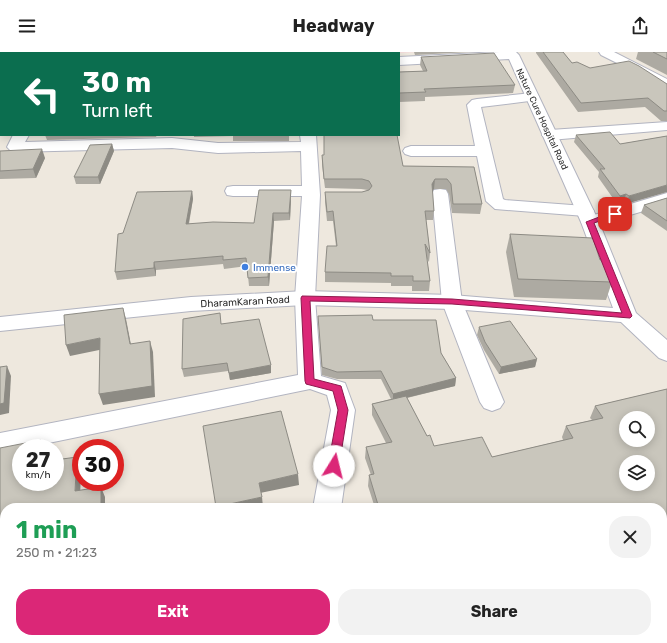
<!DOCTYPE html>
<meta charset="utf-8">
<style>
:root{--surface:#fff;--page:#f2f2f2;--text:#222;--muted:#767676;--accent:#db2777}
body{margin:0;font-family:Rubik,sans-serif;background:var(--page);color:var(--text);height:100vh;display:flex;flex-direction:column;font-size:15px;white-space:nowrap}
*{box-sizing:border-box;margin:0}
p{font-size:13px;color:var(--muted)}
.icon{flex:none;width:22px;height:22px;fill:none;stroke:currentColor;stroke-width:2;stroke-linecap:round;stroke-linejoin:round}
.map{position:relative;flex:1;overflow:hidden}
.drawer{position:absolute;left:0px;top:451px;width:667px;height:140px;display:flex;flex-direction:column;background:var(--surface);border-radius:16px 16px 0 0;box-shadow:0 2px 10px #0003}
.drawer>*{flex:none}
.hud{position:absolute;left:0px;top:0px;width:400px;height:84px;box-shadow:0 2px 10px #0003;background:#0b6e4f;color:#fff;overflow:hidden}
.fabs{position:absolute;left:619px;top:359px;display:grid;gap:8px}
.fabs a{display:grid;place-items:center;width:36px;height:36px;border-radius:50%;background:var(--surface);box-shadow:0 2px 10px #0003;font-size:20px}
.speed{position:absolute;left:12px;top:387px;display:flex;gap:8px;font-size:20px;font-weight:700;text-align:center}
.speed>*{display:grid;place-content:center;width:52px;height:52px;border-radius:50%;background:var(--surface);box-shadow:0 2px 10px #0003;line-height:1}
.speed small{font-size:10px;font-weight:400}
.speed .limit{border:6px solid #d22;background:#fff;color:#111}
.pin{position:absolute;display:grid;place-items:center;width:34px;height:34px;color:#fff;margin:-17px;border-radius:8px;box-shadow:0 2px 6px #0006}
.me{position:absolute;width:44px;margin:-22px;rotate:9deg;stroke-linejoin:round;filter:drop-shadow(0 0 3px #0008)}
.turn{display:flex;align-items:center;gap:14px;height:84px;padding:0 16px;font-size:18px}
.turn .icon{width:52px;height:52px;stroke-width:2.5}
.turn b{display:block;font-size:28px;line-height:34px}
.round{display:grid;place-items:center;flex:none;width:42px;height:42px;border-radius:16px;background:var(--page)}
.headline{display:flex;align-items:center;justify-content:space-between;height:68px;padding:0 16px}
h1{font-size:24px;font-weight:700;line-height:30px;color:#1e9e55}
.primary-button{display:flex;gap:8px;margin-top:auto;padding:8px 16px}
.primary-button a{flex:1;height:46px;border-radius:16px;background:var(--accent);color:#fff;font-size:16px;font-weight:700;line-height:46px;text-align:center}
.primary-button a+a{background:var(--page);color:var(--text)}
header{display:flex;justify-content:space-between;align-items:center;height:52px;padding:0 16px;background:var(--surface);font-size:18px;font-weight:700}
.map>svg:first-child{display:block}
</style>
<header><svg class="icon" aria-label="menu" viewBox="0 0 24 24"><path d="M4 6h16M4 12h16M4 18h16"/></svg>Headway<svg class="icon" aria-label="share" viewBox="0 0 24 24"><path d="M12 15V3M7 8l5-5 5 5M5 13v7h14v-7"/></svg></header>
<div class="map">
<svg width="667" height="591" viewBox="0 0 667 591">
<rect width="100%" height="100%" fill="#eee8de"/>
<path fill="#f5dcdc" d="M194,0H423L399,1Z"/>
<g fill="none" stroke-linecap="round" stroke-linejoin="round">
<defs>
<g id="minor">
<rect x="175" y="0" width="12" height="1"/>
<path d="M599,0H614L667,27V36L601,3Z"/>
<path d="M532,41L537,42L539,45L537,48L481,55L503,147L505,148L585,154L591,155L594,159L591,163L585,164L495,157L486,149L477,104H411L405,102L403,99L405,96L411,94H475L467,53L472,48L477,47Z"/>
<path d="M667,70V78L550,88L545,86L542,83L545,80L550,78Z"/>
<path d="M13,83H29L25,90L172,86L218,91L301,90L300,83H316L320,143L315,246L321,324L345,331L355,358L341,456H313L331,358L327,343L310,337L0,401V381L298,323L295,246L302,144H233L227,143L225,139L227,135L233,134H302L301,99L218,101L172,96L15,100L10,98L7,95Z"/>
<path d="M440,137L446,138L448,142L462,250L504,350L500,356L492,359L484,356L480,350L442,250L432,142L434,138Z"/>
<path d="M667,141V152L590,175L584,174L581,170L584,166Z"/>
<path d="M5,515V543L0,544V516Z"/>
<path d="M667,542V572L662,573V543Z"/>
<path d="M521,586H572L570,591H519Z"/>
</g>
<path id="tertiary" d="M499,0H516L519,3L599,170L636,261L667,288V309L659,306L621,270L452,257L305,253L191,259L0,279V265L191,245L305,239L452,243L613,256L581,170L509,7L399,13V5Z"/>
</defs>
<use href="#minor" stroke="#b2b4c0" stroke-width="2"/>
<use href="#tertiary" stroke="#b2b4c0" stroke-width="2"/>
<use href="#minor" fill="#fff" fill-rule="evenodd"/>
<use href="#tertiary" fill="#fff" fill-rule="evenodd"/>
</g>
<g fill="#adaaa2">
<path d="M414,0H469L415,3Z"/>
<path d="M536,0H563L572,11L590,16L667,32V69H661L645,55L578,60L536,1Z"/>
<path d="M638,0H667V23L636,7Z"/>
<path d="M421,5L515,33L513,41L425,45V49L399,50V20L423,19L420,13Z"/>
<path d="M45,83H157L156,85L47,88Z"/>
<path d="M194,83H289V89H233V84L194,85Z"/>
<path d="M576,83L620,92L667,84L626,152L624,150L617,152L598,125L599,120L574,90Z"/>
<path d="M112,92L114,99L100,132H76L74,125Z"/>
<path d="M0,99L45,106L36,126L0,127Z"/>
<path d="M322,103L403,114L474,115L482,152L480,162L452,161L449,142L446,137H434L432,139L434,159L433,168H426L430,201L429,210L427,207L430,229L429,239H412V234H391V231L325,230V220L336,194L333,169H327L325,150V140H362L368,138L361,137L325,136L322,113Z"/>
<path d="M291,138V146L290,168L274,169L269,234H249L247,214L224,217L223,212L156,218V224L117,228L115,220L123,181L192,139L193,147L189,172L254,171Z"/>
<path d="M667,146V179L641,161L644,153Z"/>
<path d="M510,182L600,208L612,230L606,248L514,245L506,200Z"/>
<path d="M318,264L373,268L441,301L456,326L455,334L407,346L427,384L434,394L492,405L563,388L562,385L566,374L592,368L590,366L595,354L667,337V542L662,549V456H375L368,434L369,423H371L365,406L366,395L386,391L372,363V352L391,347L381,327H337L322,323Z"/>
<path d="M222,272L271,321L230,328L228,319L184,325L182,317Z"/>
<path d="M479,275L537,307L535,315L499,322L484,298L477,283Z"/>
<path d="M365,586H442L444,591H366Z"/>
</g>
<g fill="#8d8b84">
<path d="M239,0H249L239,1Z"/>
<path d="M341,0H361L356,1H341Z"/>
<path d="M1,30V44L0,47V32Z"/>
<path d="M1,70V82L0,84V71Z"/>
<path d="M112,92L114,99L100,132L98,125Z"/>
<path d="M42,97L45,106L36,126L33,117Z"/>
<path d="M435,127L434,137L431,141L432,132Z"/>
<path d="M667,133V140L626,152L629,144Z"/>
<path d="M291,138V146L290,168L289,161Z"/>
<path d="M192,139L193,147L187,180L186,172Z"/>
<path d="M626,142L624,150L617,152L620,144Z"/>
<path d="M273,161L274,169L269,234L268,225Z"/>
<path d="M154,210L156,218V224L154,216Z"/>
<path d="M123,256L126,267L133,303L130,292Z"/>
<path d="M100,286L104,297L70,304L66,293Z"/>
<path d="M150,289L153,300L155,345L103,353L99,342Z"/>
<path d="M537,307L535,315L499,322L501,315Z"/>
<path d="M271,313V321L230,328L229,321Z"/>
<path d="M7,314L11,324L9,361L0,363V352Z"/>
<path d="M456,326L455,334L393,349V342Z"/>
<path d="M41,388L45,396H40Z"/>
<path d="M77,405L81,414L80,450L75,439Z"/>
<path d="M298,422L299,433L260,441L259,431Z"/>
<path d="M101,435L105,445V456H101Z"/>
<path d="M262,445L263,455L216,456V455Z"/>
<path d="M0,506H5V514L0,515Z"/>
<path d="M667,541V542L662,549V542Z"/>
<path d="M56,586H61V591H55Z"/>
</g>
<g fill="#c9c6bc" stroke="#8d8b84" fill-rule="evenodd">
<path d="M0,0H155V1H1V30L0,32Z"/>
<rect x="249" y="0" width="34" height="1"/>
<path d="M543,0H563L572,11L577,10L590,16L629,9L639,14L667,32V59H664L648,46L581,51Z"/>
<path d="M653,0H667V7Z"/>
<path d="M494,1L515,33L424,37L426,40L399,41V20L427,19L421,5Z"/>
<path d="M0,52H1V70L0,71Z"/>
<path d="M610,80L620,92L667,84V133L629,144L626,142L620,144L600,117H605L576,83Z"/>
<path d="M324,83H397L403,114L474,115L482,152H453L451,132L447,127H435L432,132L434,159H425L430,201L425,192L430,229H413V224H391V221L325,220L327,194H337L333,159L327,160L325,140H362L369,138L372,134L369,129L362,127H324L322,103H324Z"/>
<path d="M112,92L98,125H74L90,93Z"/>
<path d="M42,97L33,117L0,119V99Z"/>
<path d="M259,138H291L289,161H273L268,225L248,226L246,206L223,208V204L154,210V216L115,220L118,182L123,181L137,140L192,139L186,172L213,170L254,171Z"/>
<path d="M667,146V169L644,153Z"/>
<path d="M510,182L593,186L600,208H604L612,230L518,227Z"/>
<path d="M123,256L130,292L150,289L152,334L99,342L100,286L66,293L64,263Z"/>
<path d="M220,261L221,272L259,267L271,313L229,321L227,311L182,317L183,267Z"/>
<path d="M372,263L373,268H436L441,301L456,326L393,342L381,319L337,320L322,315L318,264Z"/>
<path d="M510,269L537,307L501,315L485,290L479,275Z"/>
<path d="M7,314L4,351L0,352V315Z"/>
<path d="M667,337V541L662,542V456H379L369,423L374,422L366,395L392,390L372,352L406,344L427,384L430,383L434,394L482,385L492,405L573,386L566,374L603,366L595,354ZM626,366H648V388H626ZM626,410H648V432H626Z"/>
<path d="M281,359L298,422L259,431L262,445L216,455L203,374Z"/>
<path d="M41,388L40,396H21V430H55V408L77,405L75,439L101,435V456H5V506L0,507V396Z"/>
<path d="M5,557V586H56L55,591H0V558Z"/>
<path d="M667,582V591H639L654,586H662V583Z"/>
<path d="M91,586H329L330,591H90Z"/>
<path d="M368,586H442L444,591H369Z"/>
</g>
<path fill="#db2777" stroke="#8e194d" d="M615,159L618,160V163L594,171L632,264L630,266L452,252L310,249L314,327L341,334L348,358L339,414L337,417L334,418L330,417L328,414L338,358L333,339L306,332L305,329L301,246L302,244L452,247L622,261L586,170Z"/>
<circle fill="#3f7fe0" stroke="#fff" stroke-width="1.5" cx="245" cy="215" r="4"/>
<g text-anchor="middle" stroke-width="4" stroke-linejoin="round" paint-order="stroke">
<g font-size="9" fill="#2c2c2c" stroke="#fff">
<text transform="translate(542 67) rotate(65)" y="3">Nature Cure Hospital Road</text>
</g>
<g font-size="10" fill="#366cbe" stroke="#fff" text-anchor="start">
<text x="253" y="219">Immense</text>
</g>
<g font-size="10" fill="#2c2c2c" stroke="#fff">
<text transform="translate(245 249) rotate(-3)" y="4">DharamKaran Road</text>
</g>
</g>
</svg>
<div class="fabs">
<a><svg class="icon" aria-label="search" viewBox="0 0 24 24"><circle cx="10" cy="10" r="6"/><path d="M15 15l6 6"/></svg></a>
<a><svg class="icon" aria-label="layers" viewBox="0 0 24 24"><path d="M12 4l9 5-9 5-9-5zM3 14l9 5 9-5"/></svg></a>
</div>
<div class="speed"><div>27<small>km/h</small></div><div class="limit">30</div></div>
<div class="pin" style="left:615px;top:162px;background:#d93025"><svg class="icon" aria-label="arrive" viewBox="0 0 24 24"><path d="M6 21V4h12l-3 4 3 4H6"/></svg></div>
<svg class="me" style="left:334px;top:414px" viewBox="-20 -20 40 40"><circle r="19" fill="#fff"/><path d="M0-13L10 11 0 6-10 11z" fill="#db2777"/></svg>
<div class="hud">
<div class="turn"><svg class="icon" aria-label="left" viewBox="0 0 24 24"><path d="M17 20v-9H6M10 6l-5 5 5 5"/></svg><div><b>30 m</b>Turn left</div></div>
</div>
<section class="drawer">
<div class="headline"><div><h1>1 min</h1><p>250 m · 21:23</p></div><a class="round"><svg class="icon" aria-label="close" viewBox="0 0 24 24"><path d="M6 6l12 12M18 6L6 18"/></svg></a></div>
<div class="primary-button"><a>Exit</a><a>Share</a></div>
</section>
</div>
